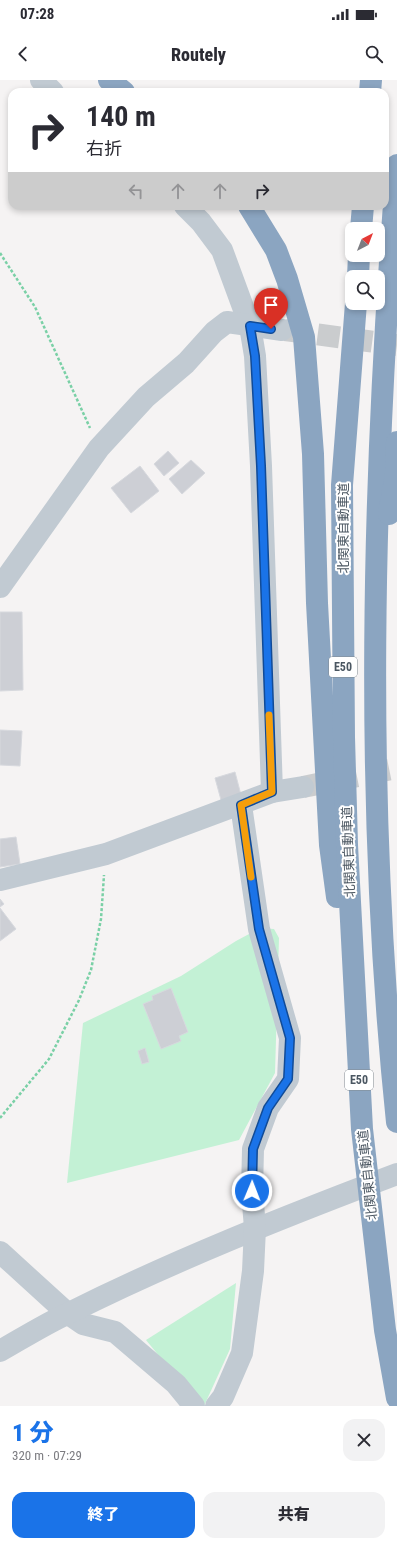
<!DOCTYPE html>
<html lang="ja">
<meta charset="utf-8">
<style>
:root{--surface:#fff;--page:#f2f2f3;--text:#2b2b33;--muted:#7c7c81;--accent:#1a73e8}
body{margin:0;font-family:"Roboto Condensed","Noto Sans JP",sans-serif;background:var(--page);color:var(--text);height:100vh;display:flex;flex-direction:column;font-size:15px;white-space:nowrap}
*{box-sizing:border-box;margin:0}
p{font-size:13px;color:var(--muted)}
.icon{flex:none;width:22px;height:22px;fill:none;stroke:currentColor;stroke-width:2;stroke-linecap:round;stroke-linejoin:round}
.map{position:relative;height:1326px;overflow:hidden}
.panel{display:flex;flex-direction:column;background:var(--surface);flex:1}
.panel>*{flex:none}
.top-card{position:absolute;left:8px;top:8px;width:381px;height:122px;border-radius:12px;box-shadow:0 2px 6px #0003;background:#fff;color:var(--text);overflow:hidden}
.needle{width:26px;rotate:42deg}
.fabs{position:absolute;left:345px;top:142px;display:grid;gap:8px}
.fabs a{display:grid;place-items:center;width:40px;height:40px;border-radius:8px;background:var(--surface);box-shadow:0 2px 6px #0003;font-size:20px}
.pin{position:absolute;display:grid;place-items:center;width:34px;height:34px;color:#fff;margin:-41px -17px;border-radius:50% 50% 50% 0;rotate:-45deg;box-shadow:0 0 4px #0007}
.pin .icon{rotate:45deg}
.me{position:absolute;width:44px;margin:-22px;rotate:1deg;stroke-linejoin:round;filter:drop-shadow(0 0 3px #0008)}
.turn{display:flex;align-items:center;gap:14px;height:84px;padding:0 12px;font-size:18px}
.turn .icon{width:52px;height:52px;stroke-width:2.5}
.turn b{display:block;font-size:28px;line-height:34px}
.lanes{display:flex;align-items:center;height:38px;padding:0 12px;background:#0003;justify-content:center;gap:20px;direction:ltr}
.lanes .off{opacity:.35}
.round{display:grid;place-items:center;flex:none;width:42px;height:42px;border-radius:12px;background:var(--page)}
.overview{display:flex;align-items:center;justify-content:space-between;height:68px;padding:0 12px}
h1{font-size:24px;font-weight:800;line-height:30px;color:var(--accent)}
.primary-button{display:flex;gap:8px;margin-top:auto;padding:8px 12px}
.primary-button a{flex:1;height:46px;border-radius:12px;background:var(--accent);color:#fff;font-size:16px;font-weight:800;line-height:46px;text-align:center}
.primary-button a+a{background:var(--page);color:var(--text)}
.status{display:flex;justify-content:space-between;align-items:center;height:28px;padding:0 20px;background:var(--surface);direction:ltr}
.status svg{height:11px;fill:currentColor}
header{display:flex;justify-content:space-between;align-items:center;height:52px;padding:0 12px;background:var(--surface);font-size:18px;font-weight:800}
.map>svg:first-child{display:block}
</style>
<div class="status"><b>07:28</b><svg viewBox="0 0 49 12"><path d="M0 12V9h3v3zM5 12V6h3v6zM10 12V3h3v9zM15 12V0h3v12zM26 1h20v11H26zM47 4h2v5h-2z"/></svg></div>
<header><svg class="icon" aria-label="back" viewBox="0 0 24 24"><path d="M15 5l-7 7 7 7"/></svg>Routely<svg class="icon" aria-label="search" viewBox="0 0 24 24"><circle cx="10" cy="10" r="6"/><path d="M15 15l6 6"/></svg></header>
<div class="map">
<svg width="397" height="1326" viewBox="0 0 397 1326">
<rect width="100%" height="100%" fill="#f5f3f3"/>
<g fill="#c3f1d5">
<path d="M260,848L274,849L279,858L275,993L239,1060L67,1103L83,943L181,896L236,861Z"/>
<path d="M236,1203L230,1269L204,1326H200L146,1260Z"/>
</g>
<g fill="#cdcfd5" stroke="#d7d9de">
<path d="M168,371L179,383L164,396L154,384Z"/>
<path d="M191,380L205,393L182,414L169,399Z"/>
<path d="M140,386L159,411L131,433L111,408Z"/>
<path d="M0,532H22L23,610L0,611Z"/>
<path d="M0,650L22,651L20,686L0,685Z"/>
<path d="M235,692L241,715L221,720L215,698Z"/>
<path d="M16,757L20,784L0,787V759Z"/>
<path d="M0,819L4,824L0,827Z"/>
<path d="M0,828L16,849L0,861Z"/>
<path d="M171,908L188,952L179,956L181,961L161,969L143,924L153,920L152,916Z"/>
<path d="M145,968L149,982L142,984L138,971Z"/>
</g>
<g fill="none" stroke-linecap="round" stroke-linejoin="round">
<g stroke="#caccce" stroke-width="22" stroke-dasharray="22 11" stroke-linecap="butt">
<path d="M285,250L397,265"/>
<path d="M303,707L397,688"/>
</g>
<g stroke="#7ad0a6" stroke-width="2.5" stroke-dasharray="3 2" stroke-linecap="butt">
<path d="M0,173L35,227L90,348"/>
<path d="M0,1038L49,979L79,920L91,890L101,839L104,795"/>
</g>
<g stroke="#c1cad2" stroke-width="22">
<path d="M41,0L53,12"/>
<path d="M185,126L201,142L222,170L250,246L255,276L261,386L272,712"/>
<path d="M0,507L99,368L146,317L186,283L214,252L227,242L282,250"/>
<path d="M0,800L106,774L272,712L303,707"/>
<path d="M0,1172L67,1233L83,1244L115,1252L176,1304L194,1326"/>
<path d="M0,1271C23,1258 45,1244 69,1233C175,1180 286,1136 397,1094"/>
<path d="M216,1326L223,1317L242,1273L253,1191L255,1148L252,1111L253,1069L268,1028L288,999L290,958L259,849L241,725"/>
</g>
<g stroke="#8ba5c1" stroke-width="22">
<path d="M109,0L124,12"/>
<path d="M370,12L371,0"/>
<path d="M397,85C372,403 364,724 397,1042"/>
<path d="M249,126L276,170L287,199L304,257L313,374L317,523L330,765L337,817"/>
<path d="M361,149L363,126"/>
<path d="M358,197L359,175"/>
<path d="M356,223L342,405L344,657L347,765L362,1049L385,1250L397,1318"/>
<path d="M389,434L396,394L397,362"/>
</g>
</g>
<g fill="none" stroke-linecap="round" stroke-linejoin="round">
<defs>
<path id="route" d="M252,1111L253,1069L268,1028L288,999L290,958L259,849L241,725L272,712L261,386L255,276L250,246L271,249"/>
</defs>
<use href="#route" stroke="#114b97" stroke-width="10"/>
<use href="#route" stroke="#1a73e8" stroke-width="7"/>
<path stroke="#f59e0b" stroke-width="7" d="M251,797L241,725L272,712L269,635"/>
</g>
<g text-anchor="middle" stroke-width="4" stroke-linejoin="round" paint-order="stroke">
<g fill="#fff" stroke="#808990" stroke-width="1">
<rect x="329" y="577" width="28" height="20" rx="3"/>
<rect x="345" y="990" width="28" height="20" rx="3"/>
</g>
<g font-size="12" font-weight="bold" fill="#4a5661">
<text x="343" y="591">E50</text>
<text x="359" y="1004">E50</text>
</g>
<g font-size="13" fill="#4a5661" stroke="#fff">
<text transform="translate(343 448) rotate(-90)" y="5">北関東自動車道</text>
<text transform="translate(348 772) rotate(-92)" y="5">北関東自動車道</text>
<text transform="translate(367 1095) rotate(-96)" y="5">北関東自動車道</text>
</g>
</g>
</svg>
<div class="fabs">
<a><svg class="needle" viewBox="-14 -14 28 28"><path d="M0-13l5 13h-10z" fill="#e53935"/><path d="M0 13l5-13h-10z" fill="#7c7c81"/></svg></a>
<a><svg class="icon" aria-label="search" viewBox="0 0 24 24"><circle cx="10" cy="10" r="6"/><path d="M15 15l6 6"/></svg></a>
</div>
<div class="pin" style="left:271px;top:249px;background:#d93025"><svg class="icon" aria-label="arrive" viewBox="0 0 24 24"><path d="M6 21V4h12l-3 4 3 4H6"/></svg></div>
<svg class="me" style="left:252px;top:1111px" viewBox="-20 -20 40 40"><circle r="17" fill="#1a73e8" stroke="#fff" stroke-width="3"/><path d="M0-11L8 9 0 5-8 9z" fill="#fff"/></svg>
<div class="top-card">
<div class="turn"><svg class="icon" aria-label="right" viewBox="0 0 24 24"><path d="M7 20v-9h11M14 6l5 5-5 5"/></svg><div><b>140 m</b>右折</div></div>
<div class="lanes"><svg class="icon off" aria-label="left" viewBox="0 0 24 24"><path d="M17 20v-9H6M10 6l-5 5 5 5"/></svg><svg class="icon off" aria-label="ahead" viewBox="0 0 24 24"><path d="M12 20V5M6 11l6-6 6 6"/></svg><svg class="icon off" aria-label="ahead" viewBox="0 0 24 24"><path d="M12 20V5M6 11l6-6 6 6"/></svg><svg class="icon" aria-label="right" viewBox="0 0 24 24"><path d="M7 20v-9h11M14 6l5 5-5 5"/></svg></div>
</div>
</div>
<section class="panel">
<div class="overview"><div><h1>1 分</h1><p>320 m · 07:29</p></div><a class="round"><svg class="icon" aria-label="close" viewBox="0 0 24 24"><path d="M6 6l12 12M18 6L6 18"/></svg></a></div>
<div class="primary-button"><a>終了</a><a>共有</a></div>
</section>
